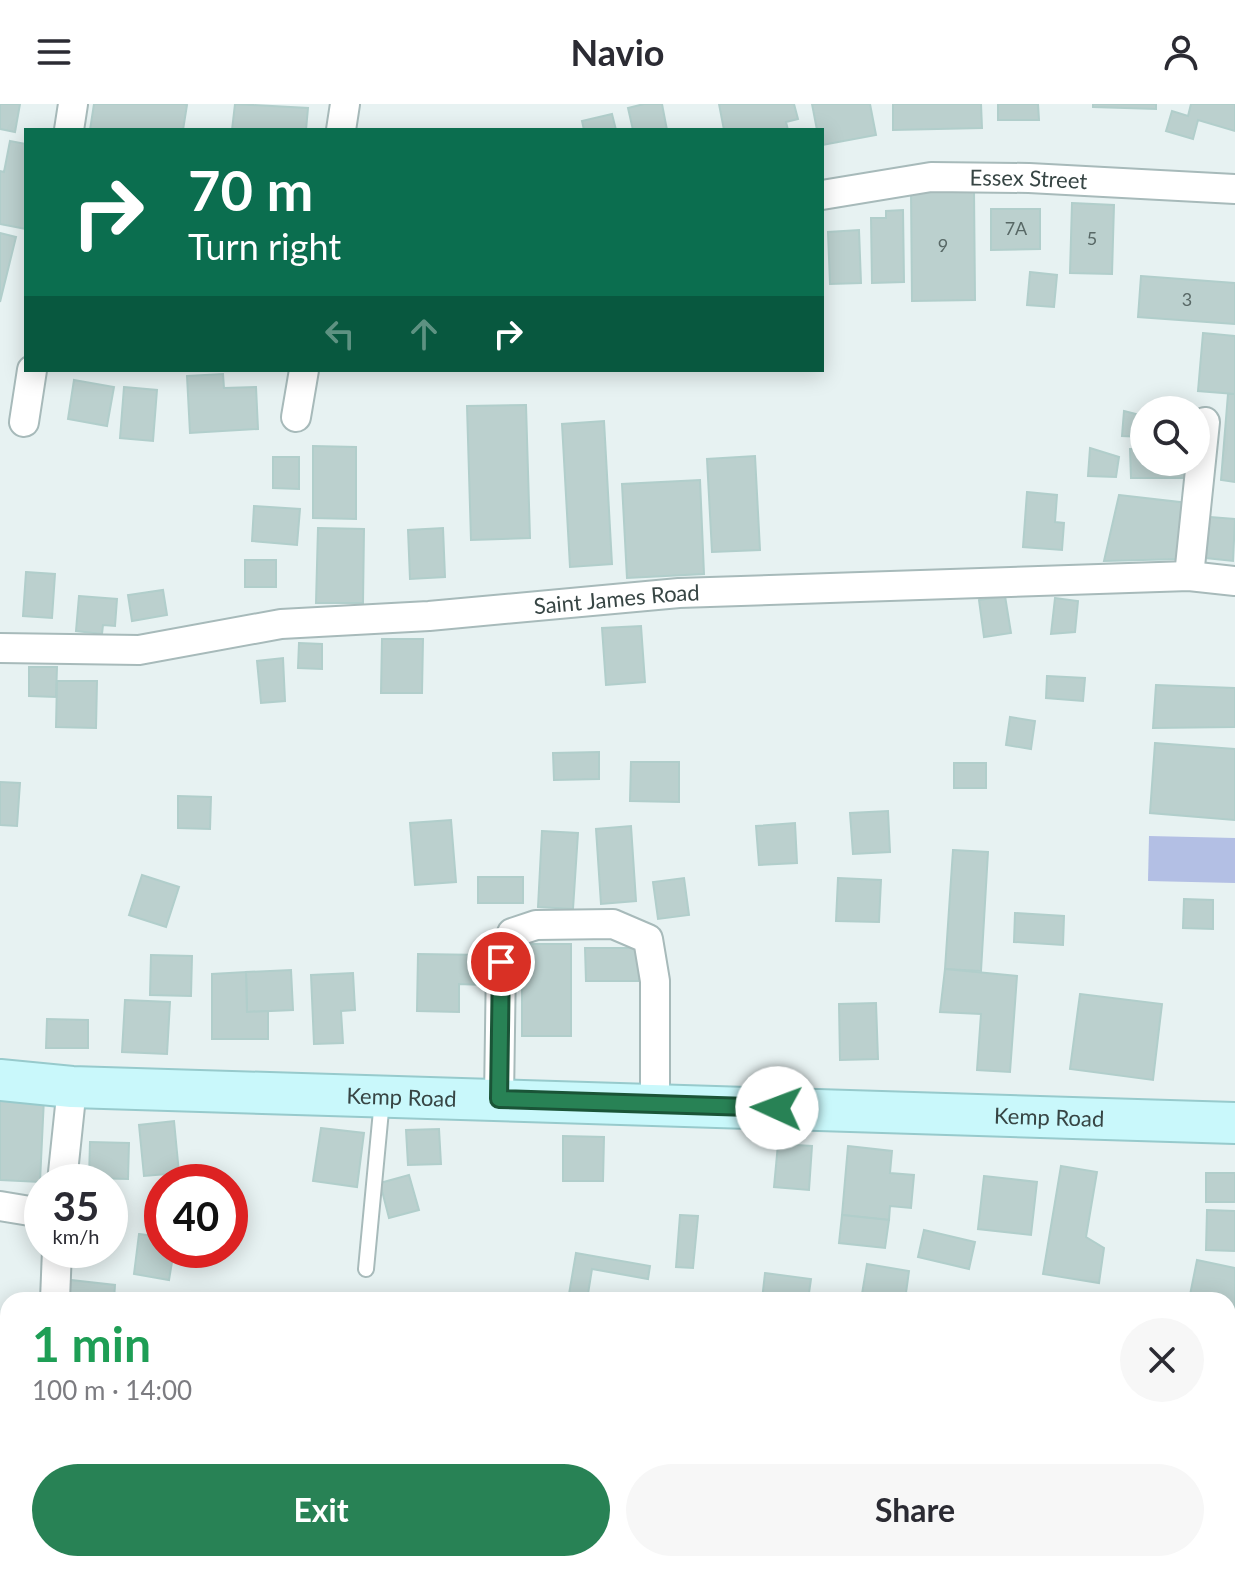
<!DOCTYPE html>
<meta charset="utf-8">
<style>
:root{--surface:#fff;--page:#f7f7f7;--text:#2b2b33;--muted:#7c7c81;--accent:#288255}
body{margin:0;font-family:Lato,sans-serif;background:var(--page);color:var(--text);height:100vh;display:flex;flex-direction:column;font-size:30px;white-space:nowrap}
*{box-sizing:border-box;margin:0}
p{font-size:26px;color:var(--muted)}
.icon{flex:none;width:44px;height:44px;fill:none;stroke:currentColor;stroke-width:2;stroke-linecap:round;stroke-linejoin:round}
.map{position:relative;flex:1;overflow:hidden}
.sheet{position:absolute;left:0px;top:1188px;width:1236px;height:280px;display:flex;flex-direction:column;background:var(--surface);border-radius:24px 24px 0 0;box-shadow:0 4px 20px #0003}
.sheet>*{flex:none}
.banner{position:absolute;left:24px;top:24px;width:800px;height:244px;border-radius:0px;box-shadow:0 4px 20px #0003;background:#0b6e4f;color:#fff;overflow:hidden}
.buttons{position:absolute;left:1130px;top:292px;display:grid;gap:16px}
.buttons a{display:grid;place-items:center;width:80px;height:80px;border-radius:50%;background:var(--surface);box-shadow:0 4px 20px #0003;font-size:40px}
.speed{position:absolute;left:24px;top:1060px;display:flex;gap:16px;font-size:40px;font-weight:700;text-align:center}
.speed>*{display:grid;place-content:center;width:104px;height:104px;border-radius:50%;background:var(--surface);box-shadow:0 4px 20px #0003;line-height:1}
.speed small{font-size:20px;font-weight:400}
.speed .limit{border:12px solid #d22;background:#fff;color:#111}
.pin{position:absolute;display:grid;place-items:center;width:68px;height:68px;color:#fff;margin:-34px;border:4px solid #fff;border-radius:50%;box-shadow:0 2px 8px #0007}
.me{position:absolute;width:88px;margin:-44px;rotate:272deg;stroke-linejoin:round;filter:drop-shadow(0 0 6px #0008)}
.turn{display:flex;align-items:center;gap:28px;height:168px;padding:0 32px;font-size:36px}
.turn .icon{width:104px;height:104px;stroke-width:2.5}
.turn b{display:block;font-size:56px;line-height:68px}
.lanes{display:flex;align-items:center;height:76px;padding:0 32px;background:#0003;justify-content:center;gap:40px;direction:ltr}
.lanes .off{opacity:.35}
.round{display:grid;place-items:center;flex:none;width:84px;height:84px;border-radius:42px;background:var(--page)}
.overview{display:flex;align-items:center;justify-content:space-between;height:136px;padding:0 32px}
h1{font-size:48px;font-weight:700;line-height:60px;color:#1e9e55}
.primary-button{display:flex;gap:16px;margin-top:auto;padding:16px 32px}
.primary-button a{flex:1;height:92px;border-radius:48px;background:var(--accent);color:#fff;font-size:32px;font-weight:700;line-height:92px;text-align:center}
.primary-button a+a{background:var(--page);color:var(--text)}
header{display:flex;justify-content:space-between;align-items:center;height:104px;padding:0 32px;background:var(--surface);font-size:36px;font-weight:700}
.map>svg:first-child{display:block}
</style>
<header><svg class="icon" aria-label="menu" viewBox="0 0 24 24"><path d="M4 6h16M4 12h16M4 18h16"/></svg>Navio<svg class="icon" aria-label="person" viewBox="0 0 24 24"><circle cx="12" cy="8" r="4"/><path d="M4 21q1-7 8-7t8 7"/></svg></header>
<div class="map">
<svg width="1235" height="1468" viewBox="0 0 1235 1468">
<rect width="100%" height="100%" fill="#e7f2f2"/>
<path fill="#b3bfe4" d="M1149,732L1235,734V779L1148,777Z"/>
<g fill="#bbd0ce" stroke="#b1cecb" stroke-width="2">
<path d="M0,0H20L15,28L0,25Z"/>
<path d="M94,0H184L187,1L183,26H90Z"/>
<path d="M235,0L308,4L306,26H232Z"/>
<path d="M644,0H662L667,26H633L628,4Z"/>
<path d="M719,0H794L798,15L786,18L788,26H724Z"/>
<path d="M812,0H870L876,31L822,41V26H817Z"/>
<path d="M893,0H981L982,24L893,26Z"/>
<path d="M998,0H1038L1039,16H998Z"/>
<path d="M1093,0H1156V5L1093,3Z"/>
<path d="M1191,0H1235V27L1198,16L1193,35L1166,27L1172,7L1188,12Z"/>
<path d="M612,10L616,26H584L582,17Z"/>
<path d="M10,37L26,40V125L0,120V67L4,68Z"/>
<path d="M974,86L975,196L912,197L911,87Z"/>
<path d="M1072,99L1114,101L1112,170L1070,169Z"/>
<path d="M991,105H1040V145L991,146Z"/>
<path d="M903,106L904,178L872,179L871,114H886V107Z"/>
<path d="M859,126L861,179L830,180L828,128Z"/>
<path d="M0,129L16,133L0,198Z"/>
<path d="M1030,168L1057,171L1054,203L1027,201Z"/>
<path d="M1141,172L1235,179V220L1138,213Z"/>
<path d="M1203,229L1235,232V290L1198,287Z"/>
<path d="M223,270L224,284L256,283L258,325L190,329L187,272Z"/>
<path d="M74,276L114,283L107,322L68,315Z"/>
<path d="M124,283L157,286L153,337L120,334Z"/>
<path d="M1228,290H1235V378L1221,376Z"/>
<path d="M526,301L530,434L471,436L467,302Z"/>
<path d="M1163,301L1193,303V306H1163Z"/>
<path d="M1124,307L1144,312V333L1122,332Z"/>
<path d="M604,317L612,460L570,463L562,320Z"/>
<path d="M313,342L356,343V415L313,414Z"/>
<path d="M1090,344L1119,353L1116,373L1088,372Z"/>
<path d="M1130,345L1144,346V358H1192L1194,374H1131Z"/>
<path d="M755,352L760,446L712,448L707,355Z"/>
<path d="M273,353H299V385L273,384Z"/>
<path d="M700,376L704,470L627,474L622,380Z"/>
<path d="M1027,388L1057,391L1055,418L1064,419L1062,446L1023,443Z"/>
<path d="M1119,391L1188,399L1181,455L1104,457Z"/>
<path d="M254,402L300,405L297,441L252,437Z"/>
<path d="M1210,413L1235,415L1233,457L1206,454Z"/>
<path d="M318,424L364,425L363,499H316Z"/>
<path d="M443,424L445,473L410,475L408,426Z"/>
<rect x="245" y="456" width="31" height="27"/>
<path d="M26,468L55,470L52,514L23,512Z"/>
<path d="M163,486L167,511L132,517L128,491Z"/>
<path d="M79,492L117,495L115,522L103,521L102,530L76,527Z"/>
<path d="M1005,492L1011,529L984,533L979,496Z"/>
<path d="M1055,494L1078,497L1075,528L1051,530Z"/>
<path d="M641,522L645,578L606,581L602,524Z"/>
<path d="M382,535H423L422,589H381Z"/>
<path d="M299,539L322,540V565L298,564Z"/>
<path d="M283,554L285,597L261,599L257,557Z"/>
<path d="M29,563H57L56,593L29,592Z"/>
<path d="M1047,572L1085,574L1083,597L1046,594Z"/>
<path d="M57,577H97L96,624L56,623Z"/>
<path d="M1156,581L1235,584V623L1153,624Z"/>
<path d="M1010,613L1035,617L1031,645L1006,641Z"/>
<path d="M1155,639L1235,645V716L1150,709Z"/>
<path d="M599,648V675L554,676L553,649Z"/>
<path d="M631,658H679V698L630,697Z"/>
<rect x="954" y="659" width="32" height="25"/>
<path d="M0,678L20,679L17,722L0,721Z"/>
<path d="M178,692L211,693L210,725L178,724Z"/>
<path d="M888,707L890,748L853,750L850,709Z"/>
<path d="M451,716L456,778L415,781L410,719Z"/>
<path d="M795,719L797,759L759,761L756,722Z"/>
<path d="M631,722L636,797L601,800L596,725Z"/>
<path d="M542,727L578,729L573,805L538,803Z"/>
<path d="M953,746L988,748L981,867L945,865Z"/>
<path d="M142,771L179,783L166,823L129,811Z"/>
<rect x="478" y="773" width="45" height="26"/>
<path d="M684,774L689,811L658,815L653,778Z"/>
<path d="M838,774L881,776L879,818L836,817Z"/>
<path d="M1184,795L1213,796V825L1183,824Z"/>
<path d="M1015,809L1064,812L1063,841L1014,838Z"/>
<rect x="522" y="840" width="49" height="92"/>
<path d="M585,844H638L639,877H586Z"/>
<path d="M418,850L484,851L483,881L459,880V908L417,907Z"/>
<path d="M151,851L192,852L191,892L150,891Z"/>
<path d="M945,865L1017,872L1010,968L977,966L981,910L940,908Z"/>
<path d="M291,866L293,906L247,908L246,868Z"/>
<path d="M246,868L247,908L268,907V935H212V870Z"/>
<path d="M353,869L355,906L341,907L343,939L314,940L311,871Z"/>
<path d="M1080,890L1162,900L1153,976L1070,965Z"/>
<path d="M125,896L170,898L167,950L122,948Z"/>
<path d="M876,899L878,955L840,956L839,900Z"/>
<path d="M47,915L88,916V944H46Z"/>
<path d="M0,992L44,994L40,1078L0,1076Z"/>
<path d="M174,1017L179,1069L144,1072L139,1021Z"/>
<path d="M321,1024L364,1029L357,1083L313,1077Z"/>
<path d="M439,1025L441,1060L408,1061L406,1026Z"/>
<path d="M563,1032L604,1033L603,1077H563Z"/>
<path d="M90,1038L129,1039L128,1075L89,1074Z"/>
<path d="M778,1040L812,1042L809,1086L774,1083Z"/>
<path d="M848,1042L892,1047L890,1069L914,1071L911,1104L890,1102L889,1116L842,1111Z"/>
<path d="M1061,1062L1097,1068L1086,1133L1104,1144L1099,1179L1043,1170Z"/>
<rect x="1206" y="1069" width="29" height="29"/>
<path d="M409,1071L419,1106L389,1114L380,1079Z"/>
<path d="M984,1072L1037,1078L1031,1131L978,1125Z"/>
<path d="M1207,1106L1235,1107V1147L1206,1146Z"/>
<path d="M680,1111L698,1112L693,1164L676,1163Z"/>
<path d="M842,1111L889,1116L885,1144L839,1139Z"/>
<path d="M924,1126L975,1138L969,1165L918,1153Z"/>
<path d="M139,1130L162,1133V1146H174L169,1176L134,1170Z"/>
<path d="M576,1149L650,1162L648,1175L592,1165L587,1196H568Z"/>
<path d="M1197,1156L1235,1164V1207L1228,1206V1196H1189Z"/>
<path d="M867,1160L909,1167L905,1196H861Z"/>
<path d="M765,1169L811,1175L808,1196H762Z"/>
<path d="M71,1176L115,1181L114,1196H69Z"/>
<path d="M1228,1236L1235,1238L1228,1272Z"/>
<rect x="0" y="1302" width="8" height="34"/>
<path d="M1228,1420L1235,1421V1445L1228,1444Z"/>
<rect x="94" y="1460" width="27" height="8"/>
<path d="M303,1460H337L336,1467Z"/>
<path d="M782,1460H812L810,1468L781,1467Z"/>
<path d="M839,1460H872L870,1468H838Z"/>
<rect x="900" y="1460" width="56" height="8"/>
<path d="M977,1460H1013L1012,1468L977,1463Z"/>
<path d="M1015,1460H1050L1049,1468L1015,1464Z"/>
<path d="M1063,1460H1105L1104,1468H1062Z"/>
</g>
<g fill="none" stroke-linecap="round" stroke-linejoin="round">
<defs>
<g id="lane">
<path d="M366,1165L382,996"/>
<path d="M1228,1304L1235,1305"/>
</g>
<g id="street">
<path d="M69,26L73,0"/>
<path d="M341,26L345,0"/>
<path id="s1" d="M822,91L931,73L1029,74L1235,85"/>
<path d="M296,313L304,266"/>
<path d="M24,318L32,266"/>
<path d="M1189,472L1205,318"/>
<path id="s2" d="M0,544L139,546L281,520L429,512L679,489L1189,472L1235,477"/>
<path d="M499,995L501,858L512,829L536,821L613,820L648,835L655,877V1000"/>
<path d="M62,1078L72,983"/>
<path d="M0,1102L42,1109"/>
<path d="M55,1196L57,1146"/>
<path d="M48,1460V1468"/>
<path d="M664,1460L698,1468"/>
<path d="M540,1468L541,1460"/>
<path d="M821,1468L822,1460"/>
</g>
<g id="secondary">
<path id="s3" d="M0,976L72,983L1235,1019"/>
</g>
</defs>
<use href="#lane" stroke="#a7baba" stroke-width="18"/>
<use href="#street" stroke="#a7baba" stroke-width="32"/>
<use href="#secondary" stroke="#97cacc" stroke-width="44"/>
<use href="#lane" stroke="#fff" stroke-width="14"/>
<use href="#street" stroke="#fff" stroke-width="28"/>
<use href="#secondary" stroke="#c9f8fb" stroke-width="40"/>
</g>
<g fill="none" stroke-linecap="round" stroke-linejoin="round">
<defs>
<path id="route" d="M501,858L499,995L777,1004"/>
</defs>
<use href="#route" stroke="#1a5437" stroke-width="20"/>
<use href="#route" stroke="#288255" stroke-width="14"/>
</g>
<g text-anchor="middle" stroke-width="8" stroke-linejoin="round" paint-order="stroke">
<g font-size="18" fill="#586866">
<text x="1016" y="131">7A</text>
<text x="1092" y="141">5</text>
<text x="943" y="148">9</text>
<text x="1187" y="202">3</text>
</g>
<g font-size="22" fill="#374544" stroke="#fff">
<text dy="8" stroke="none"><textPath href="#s1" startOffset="208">Essex Street</textPath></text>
<text dy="8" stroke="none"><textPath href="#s2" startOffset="620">Saint James Road</textPath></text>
<text dy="8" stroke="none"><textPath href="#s3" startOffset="402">Kemp Road</textPath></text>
<text dy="8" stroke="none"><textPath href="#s3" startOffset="1050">Kemp Road</textPath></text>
</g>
</g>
</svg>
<div class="buttons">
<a><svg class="icon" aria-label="search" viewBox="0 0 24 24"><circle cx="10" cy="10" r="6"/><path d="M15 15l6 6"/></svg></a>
</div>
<div class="speed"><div>35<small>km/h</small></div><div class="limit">40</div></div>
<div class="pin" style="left:501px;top:858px;background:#d93025"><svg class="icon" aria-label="arrive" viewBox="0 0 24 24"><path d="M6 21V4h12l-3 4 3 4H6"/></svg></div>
<svg class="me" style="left:777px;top:1004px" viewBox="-20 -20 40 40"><circle r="19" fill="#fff"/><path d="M0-13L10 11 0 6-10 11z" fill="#288255"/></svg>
<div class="banner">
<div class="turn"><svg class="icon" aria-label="right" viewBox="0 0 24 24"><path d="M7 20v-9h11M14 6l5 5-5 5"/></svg><div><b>70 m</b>Turn right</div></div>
<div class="lanes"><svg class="icon off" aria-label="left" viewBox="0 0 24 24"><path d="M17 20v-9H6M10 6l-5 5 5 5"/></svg><svg class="icon off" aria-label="ahead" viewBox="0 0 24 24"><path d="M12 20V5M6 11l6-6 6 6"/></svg><svg class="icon" aria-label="right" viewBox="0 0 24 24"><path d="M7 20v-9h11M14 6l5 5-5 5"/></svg></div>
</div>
<section class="sheet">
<div class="overview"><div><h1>1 min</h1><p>100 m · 14:00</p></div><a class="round"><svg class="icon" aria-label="close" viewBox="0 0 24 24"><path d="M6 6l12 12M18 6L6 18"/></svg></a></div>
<div class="primary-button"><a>Exit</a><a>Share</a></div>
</section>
</div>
